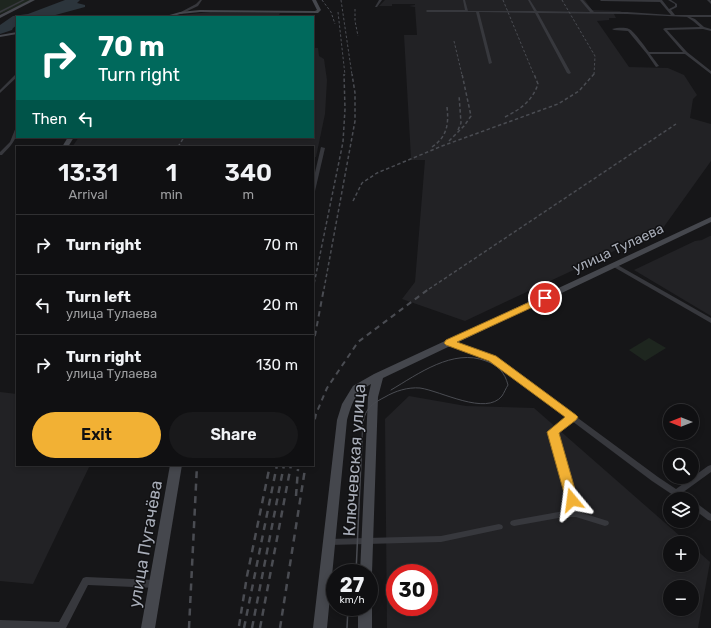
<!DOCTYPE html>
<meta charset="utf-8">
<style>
:root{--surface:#101012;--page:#19191b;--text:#f1f3f6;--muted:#9c9d9f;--line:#303032;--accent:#f2b134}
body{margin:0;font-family:Rubik,sans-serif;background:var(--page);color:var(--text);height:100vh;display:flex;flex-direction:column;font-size:15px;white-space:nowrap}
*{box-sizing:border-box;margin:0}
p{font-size:13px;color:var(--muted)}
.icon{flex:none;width:22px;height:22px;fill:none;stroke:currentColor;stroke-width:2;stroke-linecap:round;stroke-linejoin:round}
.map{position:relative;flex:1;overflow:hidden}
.sheet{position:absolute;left:16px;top:146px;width:298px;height:320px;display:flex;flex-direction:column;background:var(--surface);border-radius:0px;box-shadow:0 2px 6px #0003,0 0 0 1px var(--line)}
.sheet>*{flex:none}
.top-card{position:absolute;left:16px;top:16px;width:298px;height:122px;border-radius:0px;box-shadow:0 2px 6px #0003,0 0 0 1px var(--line);background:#00695c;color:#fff;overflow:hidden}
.needle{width:26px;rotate:270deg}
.fabs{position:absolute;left:663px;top:404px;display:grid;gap:8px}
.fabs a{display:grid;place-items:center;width:36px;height:36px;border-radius:50%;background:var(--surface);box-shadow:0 2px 6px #0003,0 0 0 1px var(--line);font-size:20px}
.speed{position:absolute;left:326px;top:564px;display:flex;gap:8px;font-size:20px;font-weight:700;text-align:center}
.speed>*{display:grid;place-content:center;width:52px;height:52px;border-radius:50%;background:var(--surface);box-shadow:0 2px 6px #0003,0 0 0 1px var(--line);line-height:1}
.speed small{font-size:10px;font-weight:400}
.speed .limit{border:6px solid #d22;background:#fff;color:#111}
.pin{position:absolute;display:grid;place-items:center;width:34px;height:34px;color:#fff;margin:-17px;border:2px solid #fff;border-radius:50%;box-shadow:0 1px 4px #0007}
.me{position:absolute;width:44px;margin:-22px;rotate:344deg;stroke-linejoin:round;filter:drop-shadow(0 0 3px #0008)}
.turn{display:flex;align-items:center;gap:14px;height:84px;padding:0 16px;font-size:18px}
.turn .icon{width:52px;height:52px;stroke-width:2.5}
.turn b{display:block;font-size:28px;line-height:34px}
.then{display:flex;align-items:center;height:38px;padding:0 16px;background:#0003;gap:8px;font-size:15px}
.eta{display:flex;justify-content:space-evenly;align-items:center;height:68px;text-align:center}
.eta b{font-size:24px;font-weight:600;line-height:28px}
.action{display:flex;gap:8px;margin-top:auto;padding:8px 16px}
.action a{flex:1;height:46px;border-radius:24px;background:var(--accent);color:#111;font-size:16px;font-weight:600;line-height:46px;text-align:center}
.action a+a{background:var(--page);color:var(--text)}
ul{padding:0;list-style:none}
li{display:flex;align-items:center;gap:12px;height:60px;padding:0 16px;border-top:1px solid var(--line)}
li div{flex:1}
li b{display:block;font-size:15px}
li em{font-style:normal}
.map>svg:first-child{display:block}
</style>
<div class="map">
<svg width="711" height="628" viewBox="0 0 711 628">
<rect width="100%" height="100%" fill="#161618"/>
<g fill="#222225" fill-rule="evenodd">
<path d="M385,0H585L592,10L620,11L622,12H613L616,18H609V20L597,21L629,67L668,68L684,75L697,95L693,99L690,118L711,124V161L663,228L465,321L402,299L415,282L425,160H411V158L404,35H417L415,7L409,6L415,5V4H392V6H379Z"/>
<path d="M210,12L280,13L278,17H176L183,15Z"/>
<path d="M313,48H318L319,56L324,59L327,80L325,114L316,157H313V147H72L79,137H313Z"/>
<path d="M710,236H711V316L634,270L695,241L702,240Z"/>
<path d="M0,392L17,394V465H90L33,584L0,581Z"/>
<path d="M409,396L466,406L534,408L688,543H670V565H692V546L710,562L698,628H387L385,419ZM395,573H429V607H395ZM670,587H692V609H670Z"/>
</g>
<g fill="#1e261f">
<path d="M0,0H34L0,14Z"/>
<path d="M649,338L666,348L645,361L629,350Z"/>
</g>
<path fill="#2c353c" d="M65,0H80L77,3L85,5V7L48,17H17V25L13,28L12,30L0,34V25L13,16L28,14Z"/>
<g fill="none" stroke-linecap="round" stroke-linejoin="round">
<g fill="#37383d" fill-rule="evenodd">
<path d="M22,0H25L0,13V11Z"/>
<path d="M200,0H202L198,6L181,14L179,13L196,4Z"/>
<path d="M379,0H382L377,7H375Z"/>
<path d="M463,0H465L468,11H534L528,0H530L537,11L590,12L580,0H583L594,12H627L671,15L660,2L601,1L600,0H662L669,9L675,6V4L668,0H671L677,4V7L671,10L675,15H711V17H690L695,19L704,27L711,29V31L703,29L667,30L687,52L711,71V74L685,54H650L659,66L656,67L647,54L628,31L614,30L612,29C617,28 624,27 629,29C634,31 645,47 649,52H683L663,29L665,28L700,27L693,21L687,17L627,14L538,13L571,73L569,74L567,73L535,13L479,12L492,63L489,64L476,12H427L426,11L427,10H465Z"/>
<path d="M707,0H710L711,1V4Z"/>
<path d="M16,74H17V77L0,93V90Z"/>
<path d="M16,127H17C17,141 11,145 2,155H0V152L10,142Z"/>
<path d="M321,147L325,148L315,191L313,192V181Z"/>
<path d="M614,263L711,318V323L612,266L611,265L612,264Z"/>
<path d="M449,341L495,357L658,477L676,489L708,466L711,465V472L682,493L688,497L689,499H679L652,481L572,421L557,433L579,512L608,521L609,523L608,525L605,526L576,517H564L514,526L511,525L510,523L511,521L514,520L564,511H571L549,432L567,417L491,359L447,344L446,343L447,342Z"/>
<path d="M692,501L695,502L711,514V521L708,520L692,508Z"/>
<path d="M499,524L502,525L503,527L502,529L441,542L329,545L326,544L325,542L326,540L329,539L441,536Z"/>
<path d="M86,577L156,580L159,581L160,584L159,587L156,588L88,585L66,628H0V620L59,622L83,578Z"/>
</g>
<g fill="#45474d" fill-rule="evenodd">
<path d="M30,0H35L0,18V15Z"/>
<path d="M312,0H316L321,10L318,13L200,12L180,14L171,17H138L140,16H166L180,12L200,10L315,11L317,10Z"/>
<path d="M17,32V34L0,37V35Z"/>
<path d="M68,137H74L68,147H62Z"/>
<path d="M711,217V222L383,378L378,397L372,573L369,577V573H360L368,397L371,384C355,393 352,403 347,420L327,628H313L337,420L342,404L353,386L374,374Z"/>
<path d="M170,465H182L155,628H141Z"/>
<path d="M369,602L372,607V628H358V607H369Z"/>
</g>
<path stroke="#4a4c52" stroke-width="1" d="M362,439C363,416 363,408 385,397C395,391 408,387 420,388C441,391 486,416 502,396C504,393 506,388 508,385C505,373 498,365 486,361C453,348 418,374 391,390"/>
<g stroke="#4a4c52" stroke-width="1.5">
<path d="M356,573L362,438"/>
<path d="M347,628L348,607"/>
</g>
<g stroke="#4a4c52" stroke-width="1" stroke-dasharray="2.5 2" stroke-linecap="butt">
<path d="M322,0L331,12L335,24"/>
<path d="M341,0L352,75"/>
<path d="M503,0L534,75"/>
<path d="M562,0L595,56L594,75"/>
<path d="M355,9V21L358,36"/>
<path d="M338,12L345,75"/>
<path d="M454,41L462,75"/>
</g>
<g stroke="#4a4c52" stroke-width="1.5" stroke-dasharray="3.5 2.5" stroke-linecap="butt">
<path d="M505,117C521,109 532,101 538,84L534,74"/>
<path d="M458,130L461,123L459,95"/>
<path d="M449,141L464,126L471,116L462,74"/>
<path d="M178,147L184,137"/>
<path d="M432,147C447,137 449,124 447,107"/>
<path d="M353,201L362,183L377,173L442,146L558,104L579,91L594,74"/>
<path d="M313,289L343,142L345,109L344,74"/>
<path d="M324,289L355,121V93L352,74"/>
<path d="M429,289L676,124"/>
</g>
<g stroke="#4a4c52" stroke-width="2" stroke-dasharray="5.5 4.5" stroke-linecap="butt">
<path d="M313,291L314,288"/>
<path d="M313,346L324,288"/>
<path d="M313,429L316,414L327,388L358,342L430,288"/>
</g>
<g stroke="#4a4c52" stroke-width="2.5" stroke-dasharray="7 5.5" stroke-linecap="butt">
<path d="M296,496L298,469"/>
<path d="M239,626L247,576L270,465"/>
<path d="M189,628L197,465"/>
<path d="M244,628L277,465"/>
<path d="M252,628L284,465"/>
<path d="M260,628L291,465"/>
<path d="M280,628L305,469"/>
</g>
</g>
<path fill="#f2b134" stroke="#9d7322" d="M545,295L548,296L549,298L548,300L457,342L496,356L576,415L578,417L576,420L559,433L578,500L577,504L572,505L568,504L566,500L547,432L565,417L489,361L446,345L444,343L446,340Z"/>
<g text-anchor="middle" stroke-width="3" stroke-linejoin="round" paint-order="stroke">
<g font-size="14" fill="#a8adb8" stroke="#111113">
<text transform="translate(618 248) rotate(-25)" y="5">улица Тулаева</text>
</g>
<g font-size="17" fill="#a8adb8" stroke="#111113">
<text transform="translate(354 460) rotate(-86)" y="6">Ключевская улица</text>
<text transform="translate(145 544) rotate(-80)" y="6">улица Пугачёва</text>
</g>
</g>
</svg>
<div class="fabs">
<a><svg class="needle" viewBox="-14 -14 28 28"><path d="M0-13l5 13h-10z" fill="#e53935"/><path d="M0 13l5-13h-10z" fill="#9c9d9f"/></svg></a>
<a><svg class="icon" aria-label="search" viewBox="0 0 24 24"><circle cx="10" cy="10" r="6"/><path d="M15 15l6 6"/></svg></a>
<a><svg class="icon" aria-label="layers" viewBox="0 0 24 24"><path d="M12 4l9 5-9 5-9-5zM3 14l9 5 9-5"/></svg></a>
<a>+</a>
<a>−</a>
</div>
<div class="speed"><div>27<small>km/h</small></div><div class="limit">30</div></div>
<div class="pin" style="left:545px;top:298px;background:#d93025"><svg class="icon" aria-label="arrive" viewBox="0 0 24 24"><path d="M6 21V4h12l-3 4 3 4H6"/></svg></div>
<svg class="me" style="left:572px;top:500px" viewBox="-20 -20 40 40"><path d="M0-17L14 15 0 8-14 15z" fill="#f2b134" stroke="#fff" stroke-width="4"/></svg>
<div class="top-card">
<div class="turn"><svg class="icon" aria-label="right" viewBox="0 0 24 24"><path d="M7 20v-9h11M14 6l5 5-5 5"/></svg><div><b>70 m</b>Turn right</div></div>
<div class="then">Then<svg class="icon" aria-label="left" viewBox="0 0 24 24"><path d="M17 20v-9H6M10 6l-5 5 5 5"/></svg></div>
</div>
<section class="sheet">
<div class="eta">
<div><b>13:31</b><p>Arrival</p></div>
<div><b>1</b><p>min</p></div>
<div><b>340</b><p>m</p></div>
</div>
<ul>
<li><svg class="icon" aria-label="right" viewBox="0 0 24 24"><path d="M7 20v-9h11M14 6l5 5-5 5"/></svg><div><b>Turn right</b></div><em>70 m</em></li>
<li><svg class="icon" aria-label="left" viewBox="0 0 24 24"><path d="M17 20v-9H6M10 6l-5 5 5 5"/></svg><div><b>Turn left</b><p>улица Тулаева</p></div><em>20 m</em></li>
<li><svg class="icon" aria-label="right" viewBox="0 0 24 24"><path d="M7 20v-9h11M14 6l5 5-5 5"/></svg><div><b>Turn right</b><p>улица Тулаева</p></div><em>130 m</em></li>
</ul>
<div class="action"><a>Exit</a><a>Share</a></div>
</section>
</div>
